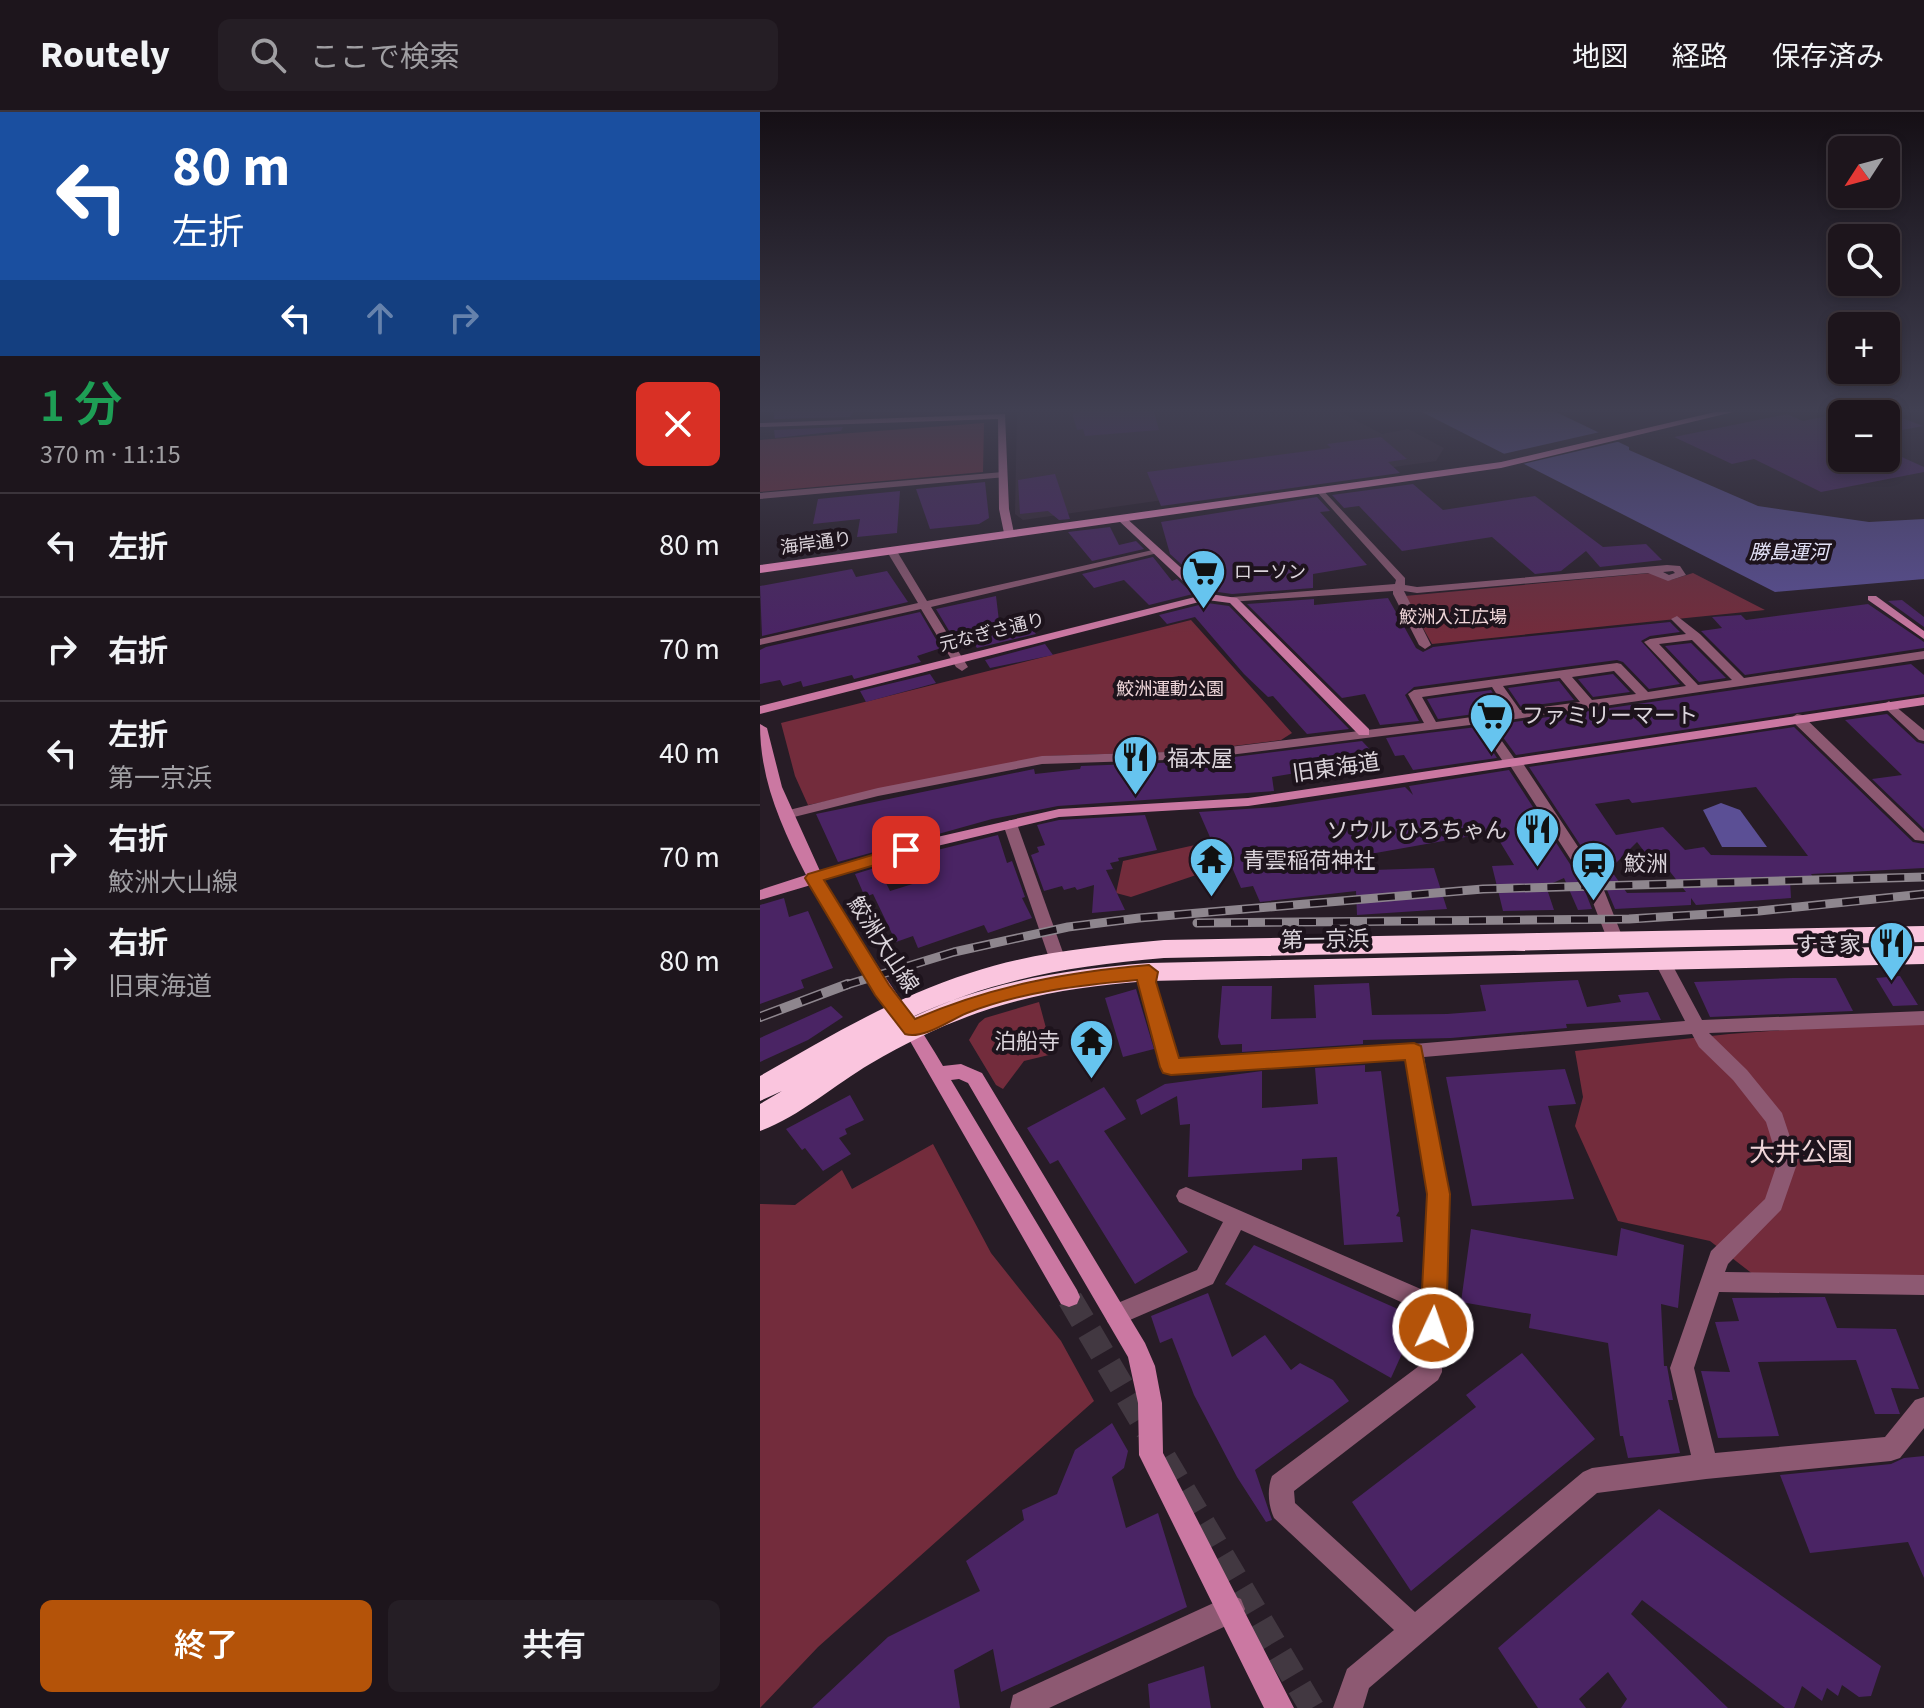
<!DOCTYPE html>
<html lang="ja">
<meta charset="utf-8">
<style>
:root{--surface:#1d151c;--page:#251e25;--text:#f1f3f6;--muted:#a09fa3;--line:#3b343b;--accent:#b45309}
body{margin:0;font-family:"Source Sans 3","Noto Sans JP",sans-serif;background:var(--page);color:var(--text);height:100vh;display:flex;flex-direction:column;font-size:30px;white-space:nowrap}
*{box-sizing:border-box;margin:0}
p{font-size:26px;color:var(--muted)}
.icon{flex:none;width:44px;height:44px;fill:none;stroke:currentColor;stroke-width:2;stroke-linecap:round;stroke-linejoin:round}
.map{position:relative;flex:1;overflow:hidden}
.side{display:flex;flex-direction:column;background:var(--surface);width:760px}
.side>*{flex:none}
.hud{background:#1a4fa0;color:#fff;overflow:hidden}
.needle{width:52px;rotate:234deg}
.controls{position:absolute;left:1068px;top:24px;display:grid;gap:16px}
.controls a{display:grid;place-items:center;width:72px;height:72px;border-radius:12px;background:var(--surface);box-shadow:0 4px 12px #0003,0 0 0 2px var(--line);font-size:40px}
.pin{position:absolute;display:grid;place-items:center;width:68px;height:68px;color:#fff;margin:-34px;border-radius:16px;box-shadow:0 4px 12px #0006}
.me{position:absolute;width:88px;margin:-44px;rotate:3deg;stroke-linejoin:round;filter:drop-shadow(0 0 6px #0008)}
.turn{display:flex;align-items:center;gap:28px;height:168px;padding:0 40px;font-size:36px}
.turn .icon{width:104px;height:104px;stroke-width:2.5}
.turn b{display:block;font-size:56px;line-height:68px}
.lanes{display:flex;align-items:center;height:76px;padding:0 40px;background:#0003;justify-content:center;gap:40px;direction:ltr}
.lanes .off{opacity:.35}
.round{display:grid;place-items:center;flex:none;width:84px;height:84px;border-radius:12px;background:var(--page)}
.headline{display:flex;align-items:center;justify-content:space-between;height:136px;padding:0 40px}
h1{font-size:48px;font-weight:600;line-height:60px;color:#1e9e55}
.primary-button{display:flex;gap:16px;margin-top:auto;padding:16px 40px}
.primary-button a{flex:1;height:92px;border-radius:12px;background:var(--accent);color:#fff;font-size:32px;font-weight:600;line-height:92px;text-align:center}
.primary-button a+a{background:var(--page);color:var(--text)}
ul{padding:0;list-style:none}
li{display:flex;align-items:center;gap:24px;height:104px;padding:0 40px;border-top:2px solid var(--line)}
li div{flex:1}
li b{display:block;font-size:30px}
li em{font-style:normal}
header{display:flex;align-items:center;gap:48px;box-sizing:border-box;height:112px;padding:0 40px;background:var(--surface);border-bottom:2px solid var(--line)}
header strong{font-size:38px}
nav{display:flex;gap:44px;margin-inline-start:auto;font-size:28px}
.search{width:560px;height:72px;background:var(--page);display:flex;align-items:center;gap:20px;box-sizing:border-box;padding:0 28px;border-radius:12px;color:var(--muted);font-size:30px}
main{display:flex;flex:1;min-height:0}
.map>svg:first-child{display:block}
</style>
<header>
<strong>Routely</strong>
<div class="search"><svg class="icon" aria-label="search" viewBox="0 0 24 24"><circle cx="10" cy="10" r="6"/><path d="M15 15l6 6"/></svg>ここで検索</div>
<nav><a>地図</a><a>経路</a><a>保存済み</a></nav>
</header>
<main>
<section class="side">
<div class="hud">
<div class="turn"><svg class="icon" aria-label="left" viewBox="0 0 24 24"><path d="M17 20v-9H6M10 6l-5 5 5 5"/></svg><div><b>80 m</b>左折</div></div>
<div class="lanes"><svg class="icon" aria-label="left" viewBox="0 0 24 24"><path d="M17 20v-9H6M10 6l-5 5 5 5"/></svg><svg class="icon off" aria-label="ahead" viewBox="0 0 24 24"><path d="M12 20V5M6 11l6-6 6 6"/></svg><svg class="icon off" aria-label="right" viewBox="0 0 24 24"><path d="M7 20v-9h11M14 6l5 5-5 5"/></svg></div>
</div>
<div class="headline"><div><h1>1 分</h1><p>370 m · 11:15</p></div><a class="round" style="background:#d93025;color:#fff"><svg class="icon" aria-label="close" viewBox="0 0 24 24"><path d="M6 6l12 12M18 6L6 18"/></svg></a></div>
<ul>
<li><svg class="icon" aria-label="left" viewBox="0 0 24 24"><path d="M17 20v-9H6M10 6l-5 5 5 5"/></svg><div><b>左折</b></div><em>80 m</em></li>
<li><svg class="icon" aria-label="right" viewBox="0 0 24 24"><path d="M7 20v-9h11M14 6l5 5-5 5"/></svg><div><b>右折</b></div><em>70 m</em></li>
<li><svg class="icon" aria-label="left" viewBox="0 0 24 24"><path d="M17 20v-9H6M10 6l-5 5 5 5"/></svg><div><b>左折</b><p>第一京浜</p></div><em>40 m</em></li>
<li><svg class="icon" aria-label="right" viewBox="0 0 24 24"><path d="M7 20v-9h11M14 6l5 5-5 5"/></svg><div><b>右折</b><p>鮫洲大山線</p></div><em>70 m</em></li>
<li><svg class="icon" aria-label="right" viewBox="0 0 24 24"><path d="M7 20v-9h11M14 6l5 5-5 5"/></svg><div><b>右折</b><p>旧東海道</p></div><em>80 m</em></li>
</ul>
<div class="primary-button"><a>終了</a><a>共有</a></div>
</section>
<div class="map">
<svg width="1164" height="1596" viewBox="0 0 1164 1596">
<rect width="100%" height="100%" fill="#271c26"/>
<path fill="#352634" d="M257,300H580L622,322L648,317L684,336L676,349L263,408L255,402Z"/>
<g fill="#732c3c">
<path d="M224,311L223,360L0,380V328Z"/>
<path d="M891,461L911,468L933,461L1005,498L672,532L645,484Z"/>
<path d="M431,508L532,621L521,628L433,639L287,644L48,693L35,664L21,611Z"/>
<path d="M444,731L457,756L371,785L356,781L363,749Z"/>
<path d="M279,890L293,942L264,949L243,977L236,973L209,928L219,911L225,906Z"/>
<path d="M1135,910L1164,911V1165L994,1163L950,1129L858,1109L815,1014L823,985L815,939L969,922Z"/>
<path d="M173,1032L231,1141L301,1229L334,1289L58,1535L0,1596V1092L35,1093L82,1058L92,1077Z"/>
</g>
<g fill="#5b4f95">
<path d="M662,300H796L869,335V338L998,394L1109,410L1164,407V467L1015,480Z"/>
<path d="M961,691L980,698L1007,735H962L943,698Z"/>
</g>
<path fill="#271c26" d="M840,320L861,329L763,352L743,342Z"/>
<g fill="#4a2464" fill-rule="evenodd">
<path d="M14,300H93L90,305L14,307Z"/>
<path d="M319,300H394L399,318L325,324L323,317L317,318L312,301Z"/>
<path d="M1127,300L1163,314L1126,321Z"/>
<path d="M1082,301V355L1126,347V338L1164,355V360L1061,380L994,347L972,352L914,325L1027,302L1043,309Z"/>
<path d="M83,315L81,319L15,326L14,318Z"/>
<path d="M621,325L647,347L628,350L640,361L401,394L387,360L571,336L567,332Z"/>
<path d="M295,362L310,407L299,408L288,399L260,402L258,368Z"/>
<path d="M225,370L229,406L219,412L170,417L156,377Z"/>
<path d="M653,372L683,398L775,384L843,435L886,432L902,448L840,455L826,439L801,459L775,462L732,425L642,439L599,394L584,396L572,383Z"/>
<path d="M140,379L137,421L97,425L100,407L53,412L58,387Z"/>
<path d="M557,385L570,399L560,400L607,453L553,462V476L472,482L451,479L410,442L401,410Z"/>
<path d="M350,415L359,433L376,429L384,437L332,449L308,420Z"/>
<path d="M393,445L412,469L417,467L433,482L389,493L364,468L334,476L322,462Z"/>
<path d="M92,457L96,465L127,459L148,490L2,524L0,474Z"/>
<path d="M236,484L239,509L264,508L276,522L217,536L212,529L197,532L176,497Z"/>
<path d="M628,486L656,536L663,540L673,535L721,529L910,510L920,520L890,524L881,529L920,572L889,577L863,550L857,548L654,575L645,583L659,609L620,613L605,582L582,586L487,492L554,487V493Z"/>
<path d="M1142,488L1164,505V515L1128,489Z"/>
<path d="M447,491L469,494L589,617L547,622L513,584L508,585L484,562L435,505L407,512L399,503Z"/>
<path d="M1108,492L1164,530V536L985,563L941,519L962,516L952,505L981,503L986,508Z"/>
<path d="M160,500L181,536L157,544L161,550L94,567L92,563L43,575L41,569L23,574L20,568L0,572V538L6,535Z"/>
<path d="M931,531L966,566L939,570L905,534Z"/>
<path d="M285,532L293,543L230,556L225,548Z"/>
<path d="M1151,552L1164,563V582L756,643L734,613Z"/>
<path d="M170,562L176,571L106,590L100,579Z"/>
<path d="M853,562L870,580L833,585L818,567Z"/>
<path d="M799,569L814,588L761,595L748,576Z"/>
<path d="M731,578L743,598L678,607L667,587Z"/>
<path d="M1127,602L1157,630L1164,632V717L1112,667L1142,663L1085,608Z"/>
<path d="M717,615L737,646L653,658L644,643L635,644L626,626Z"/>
<path d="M1034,615L1153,730L1164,732V756L1051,762L1054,766L1030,768L1031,786L936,793L931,786V793L855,797L842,766L769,655ZM996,675L1048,744L951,743L944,735L925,738L903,715L856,723L835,692L869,687L872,691ZM877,730L887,743L896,742L926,780L867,781L850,757Z"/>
<path d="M602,629L619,647L512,665L514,679L298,694L232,707L78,750L56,702L274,657L275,662L320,657L321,654L424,650L423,658L468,653L466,646Z"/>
<path d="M749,658L821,769L832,797L818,798L804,766L786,774L794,798L743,799L732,754L754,753L734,720L610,742L612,758L674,756L687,797L597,803L596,779L500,790L493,774L481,776L461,730L453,732L439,700L517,695L645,675L653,683L649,674Z"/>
<path d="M385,703L397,738L358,746L359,749L350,751L353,757L346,758L365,798L332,801L334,773L317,778L315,775L304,778L302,774L284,779L271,743L279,740L277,735L285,733L277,713L299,708Z"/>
<path d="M238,723L247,751L252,749L265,785L262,786L272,806L228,821L224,813L158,836L153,824L136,830L113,782L105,785L95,762L118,755L130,779L159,770L149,745Z"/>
<path d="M24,786L29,805L48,799L73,856L41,868L44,876L0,892V793Z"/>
<path d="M1140,864L1158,893L1133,894L1116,866Z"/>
<path d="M1033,866H1076L1093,899L950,905L934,870Z"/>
<path d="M818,868L827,895L861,890L858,883L888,880L901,908L806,912L807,916L691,926L603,928V932L482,940V932L461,933L458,925L462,874H512L511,907L556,906L554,873L609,871L612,903L687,902L726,899L720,873Z"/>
<path d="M376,877L394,937L363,945L345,886Z"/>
<path d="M71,894L83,905L48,928L0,950V926Z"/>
<path d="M605,953V960L621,959L639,1099L636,1104L640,1105L643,1130L584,1133L577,1045L542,1047V1058L428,1065L430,1012L420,1013L417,984L381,1003L376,988L405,972L502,959V996L558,992L555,956Z"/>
<path d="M805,957L816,992L788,994L814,1087L712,1094L686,965Z"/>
<path d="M344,975L366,1007L344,1019L428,1140L375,1172L298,1048L290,1052L267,1016Z"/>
<path d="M90,983L104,1008L85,1017L87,1022L79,1026L91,1042L63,1059L45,1036L42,1038L26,1017Z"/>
<path d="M861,1116L924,1133L918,1196L901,1192L904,1254H907L913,1288H908L920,1341L868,1346L863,1324H860L848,1231L769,1216L771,1202L701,1190L711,1117L857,1144Z"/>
<path d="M494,1133L658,1206L631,1266L465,1172Z"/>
<path d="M448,1181L472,1245L505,1223L531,1258L540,1251L573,1268L589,1289L495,1358L512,1408L506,1410L477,1365L434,1283L412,1226L400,1231L391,1204Z"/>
<path d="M1065,1185L1077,1216L1136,1217L1159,1277L1131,1276L1140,1302H1115L1096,1248L998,1250L1019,1324L958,1326L941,1259L970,1260L955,1210L979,1209L972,1186Z"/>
<path d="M762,1241L835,1327L651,1479L592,1390L716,1295L706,1283Z"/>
<path d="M352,1311L368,1339L364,1356L352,1365L366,1416L398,1401L427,1495L241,1580L233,1537L194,1558L200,1596H52L128,1525L220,1479L206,1449L264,1408L262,1398L297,1382L315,1338Z"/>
<path d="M1164,1344V1466L1148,1430L1050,1441L1020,1363L1131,1352L1144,1346Z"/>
<path d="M899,1397L1121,1554L1111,1584L1099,1585L1082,1573L1078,1584L1067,1576L1062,1589L1042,1574L1034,1596H1025L882,1488L871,1502L968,1596H861L867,1587L848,1560L819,1587L826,1596H778L738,1536Z"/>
<path d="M444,1554L451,1596H390L388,1572Z"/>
</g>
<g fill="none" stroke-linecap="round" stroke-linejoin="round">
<path stroke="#423841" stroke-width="20" stroke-dasharray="20 10" stroke-linecap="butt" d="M309,1185L311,1189"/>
<g stroke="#423841" stroke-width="25" stroke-dasharray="25 13" stroke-linecap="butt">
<path d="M310,1187L388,1319"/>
<path d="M404,1346L552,1596"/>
</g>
<g fill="#8d5972" fill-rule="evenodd">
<path d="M243,360L246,361V365L0,387V381Z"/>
<path d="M560,375L645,466V473L657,475L907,453L920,454L926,463L908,469L888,461L657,481L644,479L671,533L665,537L659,533L633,482V479L469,490V486L473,485L635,472L636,468L557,380V376ZM913,459L915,461L909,463L903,460Z"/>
<path d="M127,436H135L167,489L397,437L402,440L171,495L208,555L202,559L196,555L161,497L0,533V527L158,491L126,438Z"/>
<path d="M917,504L940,522L984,566L1164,539V547L729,611L754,646L760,647L840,768L864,829L856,835L848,829L824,768L751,655L746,654L718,612L437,647L282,652L118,684L26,707L19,703L21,700L118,676L282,644L437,639L664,611L648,582L654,578L857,551L861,552L888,580L926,574L884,530L890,527L926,522L911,507ZM932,528L972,568L938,573L899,532ZM854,559L876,582L832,588L812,565ZM800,566L820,590L760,598L743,574ZM732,575L748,600L676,610L662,585Z"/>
<path d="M1129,589L1164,618V629L1159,628L1125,596L1123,593Z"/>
<path d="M1037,602L1042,603L1164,721V729L1155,728L1032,609L1031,606Z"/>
<path d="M250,708L257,712L306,849L304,853H292L290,849L243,712Z"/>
<path d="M901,841L907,843L942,908L1164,899V913L949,921L987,958L1022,1001L1038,1049L1021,1098L968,1152L965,1160L1164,1163V1183L959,1180L934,1256L955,1341L1125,1325L1155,1288L1164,1285V1316L1140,1346L1131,1349L946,1367L837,1381L609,1576L603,1596H573L587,1557L634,1518L514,1406C508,1393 507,1377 512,1364L659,1254L661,1199L481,1118L453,1172L356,1214L348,1211L345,1203L348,1195L437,1158L463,1110L419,1090L416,1084L419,1078L426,1075L663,1178L668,1082L646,947L411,962L404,960L377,870L383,856H395L398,860L395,870L418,947L654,932L925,909L893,847ZM932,922L939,935L973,968L1006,1010L1018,1049L1005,1087L951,1139L910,1256L931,1343L832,1356L823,1360L655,1500L535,1391L534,1379L678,1268L682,1260L688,1082L664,945Z"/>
<path d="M471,1483L481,1487L485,1497L481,1507L289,1596H250L253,1583Z"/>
</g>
<g fill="#cb78a2" fill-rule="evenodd">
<path d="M245,302L249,397L254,421L249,424L244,421L239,397L238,307L0,315V311Z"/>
<path d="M358,404H364L450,482L477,486L609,617V623H599L470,491L447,488L0,602V594L439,484L358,408Z"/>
<path d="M1108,484H1116L1164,519V527L1108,488Z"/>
<path d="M1164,585V593L488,694L299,705L173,735L64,768C100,833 146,891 183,954L201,952L222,961L385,1231L395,1254L402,1291L403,1341L534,1596H504L379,1343L378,1291L368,1245L208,971L199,967L191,968L317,1178L320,1185L317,1192L309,1195L301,1192L146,922L87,835L51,773L0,788V778L46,763C21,714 0,668 0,612L7,616L22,675L60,759L164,728L299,697L488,686Z"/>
</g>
<path fill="#fb8fc7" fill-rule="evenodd" d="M955,300H973L741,356L0,461V453L741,350Z"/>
<path fill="#fac5de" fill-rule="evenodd" d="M1164,814V830L404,846C313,854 236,866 153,905L150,906C226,870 306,857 389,851L1164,834V852L389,869C280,877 205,896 110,952C76,972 37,1006 0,1019V992L22,979L0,989V964C68,925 135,885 210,861C273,840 339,834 404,828Z"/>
<defs>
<g id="rail-far1">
<path d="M437,811L869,807L999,799L1164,782"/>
<path d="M83,874L194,840L308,815L379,806L723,777L1164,765"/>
</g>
<path id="rail" d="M0,905L88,872"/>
</defs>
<use href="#rail-far1" stroke="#8e868e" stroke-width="9"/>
<use href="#rail" stroke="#8e868e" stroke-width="10"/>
<use href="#rail-far1" stroke="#1d131c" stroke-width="6" stroke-dasharray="17" stroke-linecap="butt"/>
<use href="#rail" stroke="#1d131c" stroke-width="7" stroke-dasharray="22" stroke-linecap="butt"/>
</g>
<linearGradient id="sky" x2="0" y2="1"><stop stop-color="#150f15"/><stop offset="0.57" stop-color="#414052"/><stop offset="1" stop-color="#414052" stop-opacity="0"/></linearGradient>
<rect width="1164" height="523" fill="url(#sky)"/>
<path fill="#b45309" stroke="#753606" stroke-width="2" d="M146,733L152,734L155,738L152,742L64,768L129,873L155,907C231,874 307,860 389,853L398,860L396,870L419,946L654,931L661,934L690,1082L686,1216L682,1225L673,1229L664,1225L660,1216L667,1082L645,948L411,963L403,961L400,955L377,868C320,873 261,880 207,901C190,908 163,928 145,922L115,883L45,766L48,762Z"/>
<defs>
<symbol id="supermarket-pin" viewBox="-11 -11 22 30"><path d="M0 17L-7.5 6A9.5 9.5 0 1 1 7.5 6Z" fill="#66c4ef" stroke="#1d131c"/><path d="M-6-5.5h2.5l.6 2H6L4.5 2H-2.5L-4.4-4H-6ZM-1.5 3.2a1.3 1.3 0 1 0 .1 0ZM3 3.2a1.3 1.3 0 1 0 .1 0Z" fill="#111"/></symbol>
<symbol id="restaurant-pin" viewBox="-11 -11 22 30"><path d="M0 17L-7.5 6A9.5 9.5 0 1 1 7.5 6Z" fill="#66c4ef" stroke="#1d131c"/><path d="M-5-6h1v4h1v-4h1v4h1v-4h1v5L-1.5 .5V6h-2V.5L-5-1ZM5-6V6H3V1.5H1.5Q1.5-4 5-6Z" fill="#111"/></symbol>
<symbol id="temple-pin" viewBox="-11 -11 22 30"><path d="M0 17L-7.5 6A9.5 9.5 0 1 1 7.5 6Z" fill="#66c4ef" stroke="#1d131c"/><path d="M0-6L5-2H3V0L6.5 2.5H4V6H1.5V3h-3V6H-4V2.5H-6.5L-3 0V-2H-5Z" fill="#111"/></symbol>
<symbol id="station-pin" viewBox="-11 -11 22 30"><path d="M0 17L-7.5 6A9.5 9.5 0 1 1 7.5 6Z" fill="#66c4ef" stroke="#1d131c"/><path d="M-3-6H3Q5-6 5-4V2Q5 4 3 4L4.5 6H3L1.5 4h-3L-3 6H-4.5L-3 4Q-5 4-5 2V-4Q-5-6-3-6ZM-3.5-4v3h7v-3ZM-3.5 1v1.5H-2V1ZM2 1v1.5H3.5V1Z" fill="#111"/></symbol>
</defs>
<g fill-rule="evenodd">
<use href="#supermarket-pin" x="418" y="434" width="51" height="69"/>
<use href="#supermarket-pin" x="706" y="578" width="51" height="69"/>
<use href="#restaurant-pin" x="350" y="620" width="51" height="69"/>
<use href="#restaurant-pin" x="752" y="692" width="51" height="69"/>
<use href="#temple-pin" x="426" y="722" width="51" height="69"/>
<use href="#station-pin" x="808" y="726" width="51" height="69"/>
<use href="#restaurant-pin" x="1106" y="806" width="51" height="69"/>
<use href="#temple-pin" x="306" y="904" width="51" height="69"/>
</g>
<g text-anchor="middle" stroke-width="8" stroke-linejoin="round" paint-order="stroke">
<g font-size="18" fill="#dbd4db" stroke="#1d131c">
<text transform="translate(56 431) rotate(-8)" y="6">海岸通り</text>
<text transform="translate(232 520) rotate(-14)" y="6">元なぎさ通り</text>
</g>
<g font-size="18" fill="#dbd4db" stroke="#1d131c" text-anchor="start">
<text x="474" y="466">ローソン</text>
</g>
<g font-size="18" fill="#efd6d9" stroke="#1d131c">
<text x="693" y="511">鮫洲入江広場</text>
<text x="410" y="583">鮫洲運動公園</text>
</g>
<g font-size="20" font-style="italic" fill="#e2e1f6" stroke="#1d131c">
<text x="1029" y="447">勝島運河</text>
</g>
<g font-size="22" fill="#dbd4db" stroke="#1d131c" text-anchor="start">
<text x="762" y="611">ファミリーマート</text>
<text x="407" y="654">福本屋</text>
<text x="747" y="726" text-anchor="end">ソウル ひろちゃん</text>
<text x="483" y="756">青雲稲荷神社</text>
<text x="864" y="759">鮫洲</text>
<text x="1101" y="840" text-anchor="end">すき家</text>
<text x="300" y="937" text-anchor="end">泊船寺</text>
</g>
<g font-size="22" fill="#dbd4db" stroke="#1d131c">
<text transform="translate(576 655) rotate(-8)" y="8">旧東海道</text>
<text transform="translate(565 827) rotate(-1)" y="8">第一京浜</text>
<text transform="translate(124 832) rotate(57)" y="8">鮫洲大山線</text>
</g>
<g font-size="26" fill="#efd6d9" stroke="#1d131c">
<text x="1041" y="1049">大井公園</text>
</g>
</g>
</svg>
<div class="controls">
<a><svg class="needle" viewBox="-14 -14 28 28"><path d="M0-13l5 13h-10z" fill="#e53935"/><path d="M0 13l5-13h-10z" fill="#a09fa3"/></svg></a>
<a><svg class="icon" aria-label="search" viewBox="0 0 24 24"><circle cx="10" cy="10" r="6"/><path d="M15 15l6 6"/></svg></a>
<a>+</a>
<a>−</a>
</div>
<div class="pin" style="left:146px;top:738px;background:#d93025"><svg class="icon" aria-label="arrive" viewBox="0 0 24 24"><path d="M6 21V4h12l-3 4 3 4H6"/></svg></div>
<svg class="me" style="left:673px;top:1216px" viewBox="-20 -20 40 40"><circle r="17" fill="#b45309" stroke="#fff" stroke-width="3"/><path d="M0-11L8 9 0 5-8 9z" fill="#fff"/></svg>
</div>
</main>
